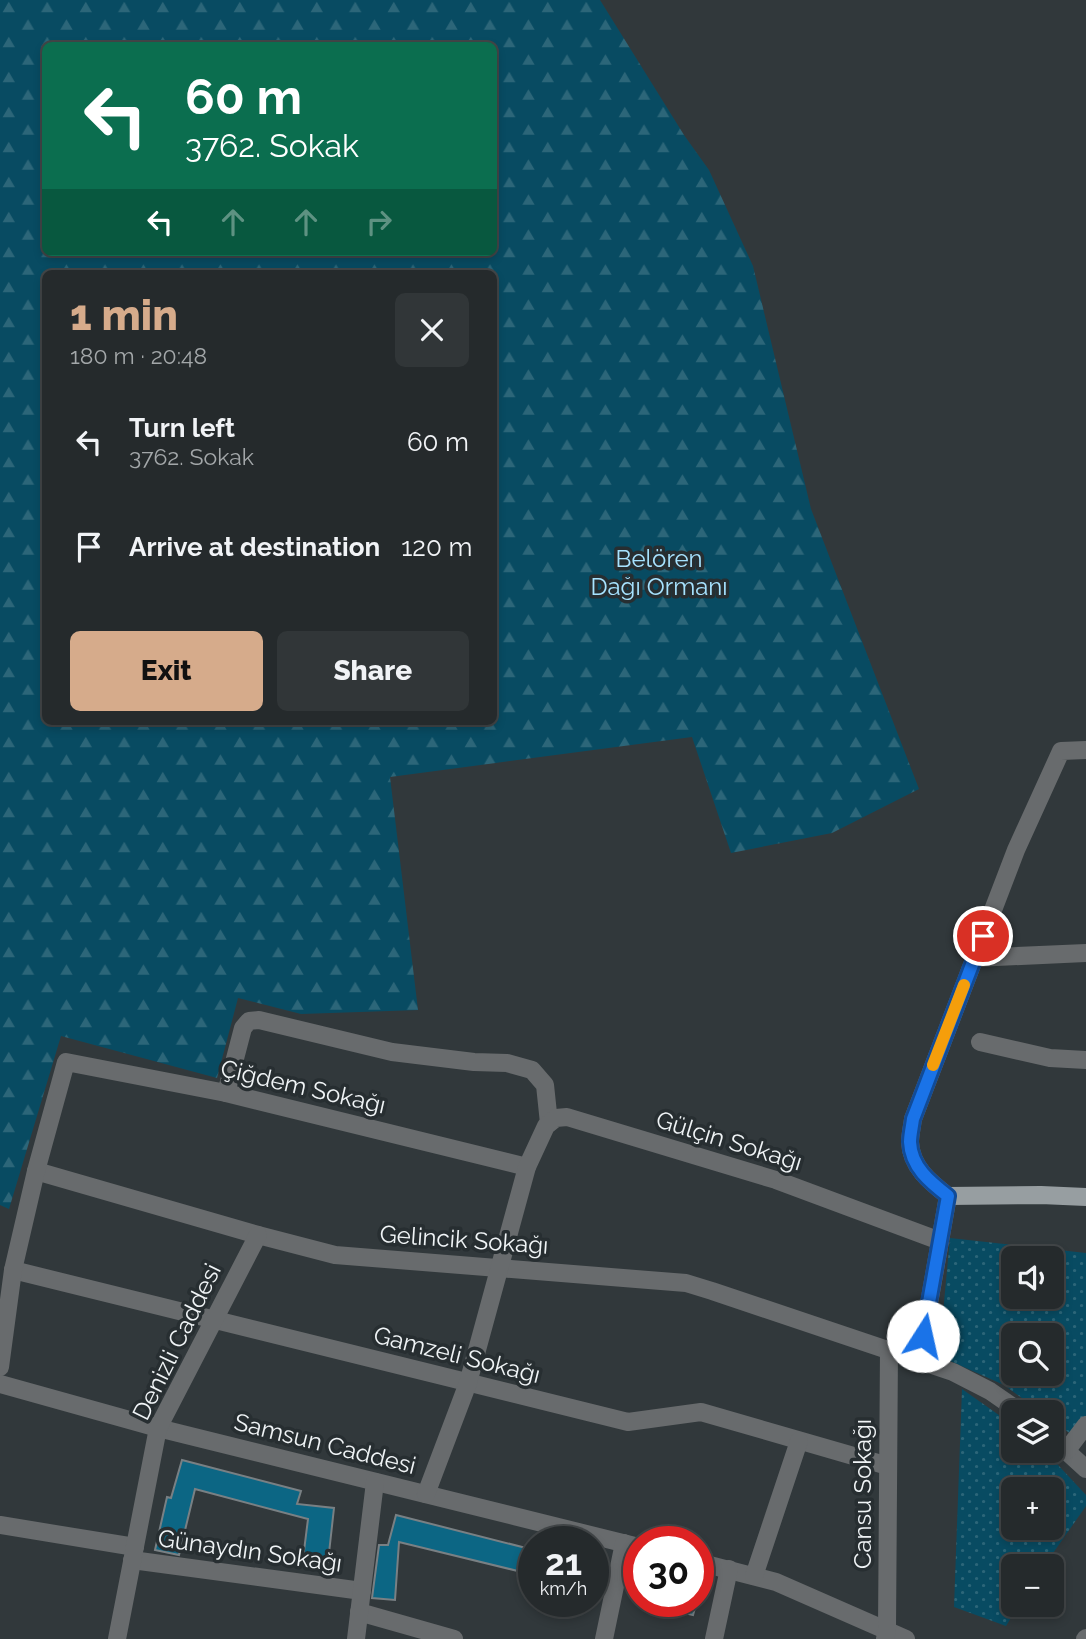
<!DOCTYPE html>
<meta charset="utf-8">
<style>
:root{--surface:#252a2c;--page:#313638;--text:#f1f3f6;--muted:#a3a7a9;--line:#424648;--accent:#d6ab8b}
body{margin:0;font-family:Raleway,sans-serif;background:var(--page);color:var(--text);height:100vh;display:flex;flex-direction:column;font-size:26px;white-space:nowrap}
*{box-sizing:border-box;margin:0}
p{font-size:23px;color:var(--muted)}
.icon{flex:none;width:38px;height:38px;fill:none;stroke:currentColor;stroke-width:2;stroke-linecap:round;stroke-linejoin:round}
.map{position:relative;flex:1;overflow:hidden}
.details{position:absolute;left:42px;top:270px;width:455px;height:455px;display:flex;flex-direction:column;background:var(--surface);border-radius:10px;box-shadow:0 4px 10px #0003,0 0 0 2px var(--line)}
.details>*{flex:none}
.banner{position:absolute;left:42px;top:42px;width:455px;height:214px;border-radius:10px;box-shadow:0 4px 10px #0003,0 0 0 2px var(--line);background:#0b6e4f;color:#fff;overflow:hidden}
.buttons{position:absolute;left:1001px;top:1246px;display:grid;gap:14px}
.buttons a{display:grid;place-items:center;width:63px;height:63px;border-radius:10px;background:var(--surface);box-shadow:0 4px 10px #0003,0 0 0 2px var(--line);font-size:35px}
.speed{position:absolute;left:518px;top:1526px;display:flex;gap:14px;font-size:35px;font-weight:700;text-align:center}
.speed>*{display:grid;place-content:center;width:91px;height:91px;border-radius:50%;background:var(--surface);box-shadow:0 4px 10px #0003,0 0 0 2px var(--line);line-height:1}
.speed small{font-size:18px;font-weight:400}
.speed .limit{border:10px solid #d22;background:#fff;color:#111}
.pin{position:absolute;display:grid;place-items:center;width:60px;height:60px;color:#fff;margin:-30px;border:4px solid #fff;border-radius:50%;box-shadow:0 2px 7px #0007}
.me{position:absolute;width:77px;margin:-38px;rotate:10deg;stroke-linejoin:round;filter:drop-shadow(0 0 5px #0008)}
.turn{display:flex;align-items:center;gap:24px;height:147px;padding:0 28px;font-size:32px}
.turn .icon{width:91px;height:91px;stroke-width:2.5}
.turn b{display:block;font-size:49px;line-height:60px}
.lanes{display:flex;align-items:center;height:66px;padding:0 28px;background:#0003;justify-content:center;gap:35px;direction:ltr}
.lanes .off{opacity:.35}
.round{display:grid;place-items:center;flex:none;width:74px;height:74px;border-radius:10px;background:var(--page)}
.summary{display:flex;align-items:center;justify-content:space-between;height:119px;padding:0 28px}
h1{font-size:42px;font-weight:800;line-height:52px;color:var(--accent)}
.button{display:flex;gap:14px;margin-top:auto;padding:14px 28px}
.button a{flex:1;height:80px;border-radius:10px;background:var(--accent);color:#111;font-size:28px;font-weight:800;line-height:80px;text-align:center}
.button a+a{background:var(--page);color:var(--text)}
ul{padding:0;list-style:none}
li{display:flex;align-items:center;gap:21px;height:105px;padding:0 28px}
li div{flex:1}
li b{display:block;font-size:26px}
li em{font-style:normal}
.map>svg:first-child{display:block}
</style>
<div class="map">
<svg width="1086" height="1639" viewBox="0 0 1086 1639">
<defs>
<pattern id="grass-dots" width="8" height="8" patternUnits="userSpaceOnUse" patternTransform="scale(1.75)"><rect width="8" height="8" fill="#084b62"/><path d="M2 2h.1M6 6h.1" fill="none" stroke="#2c6679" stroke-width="1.8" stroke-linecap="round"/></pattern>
<pattern id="forest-firs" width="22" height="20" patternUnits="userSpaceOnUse" patternTransform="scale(1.75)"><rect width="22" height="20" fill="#084b62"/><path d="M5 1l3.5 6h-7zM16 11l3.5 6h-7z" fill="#2c6679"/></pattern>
</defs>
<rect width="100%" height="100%" fill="#31383b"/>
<g fill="url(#grass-dots)" fill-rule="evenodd">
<path d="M950,1238L1086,1253V1417L1072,1435L1052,1420V1412H1041L1004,1385L939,1356ZM1013,1258H1052V1297H1013ZM1013,1335H1052V1374H1013Z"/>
<path d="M962,1389L1013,1425V1451H1045L1086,1495V1506L1044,1566H1013V1605H1019L1006,1626L954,1607ZM1013,1489H1052V1528H1013Z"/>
</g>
<path fill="url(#forest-firs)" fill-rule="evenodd" d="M0,0H600L684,135L709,170L753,266L811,509L919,789L832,833L731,853L692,737L390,777L418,1010L301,1014L238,998L217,1078L61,1036L9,1209L0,1205ZM46,46H494V252H46ZM46,273H494V721H46Z"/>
<g fill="#0c6684" stroke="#798084" stroke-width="2">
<path d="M182,1460L301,1491L297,1504L334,1508L328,1562L303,1559L308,1519L195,1489L179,1555L155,1550L167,1497L171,1498Z"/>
<path d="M396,1515L534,1550V1575L399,1542L395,1600L372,1598L379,1545H388Z"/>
<path d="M655,1601H697L693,1615L655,1606Z"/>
</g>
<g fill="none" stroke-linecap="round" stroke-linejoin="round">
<g stroke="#686b6d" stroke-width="18">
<path d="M974,958L1086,953"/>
<path d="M980,1042L1050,1058L1086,1060"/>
<path d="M226,1093L243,1028L249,1021L259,1020L392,1052L474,1062L507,1063L532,1070L545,1085L549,1123"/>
<path d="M36,1171L258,1235L335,1255L686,1283L712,1291L953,1372L990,1391L1020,1412"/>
<path d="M13,1270L628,1422L701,1412L888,1466"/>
<path d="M919,1360L948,1196C930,1182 911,1167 910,1142C910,1135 912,1127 913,1119L1016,850L1061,751L1086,750"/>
<path d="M0,1367L13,1270L36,1171L66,1062L226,1093L527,1167"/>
<path d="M0,1384L158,1428L639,1547"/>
<path d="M1052,1438L1086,1469"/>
<path d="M1067,1450L1086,1425"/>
<path d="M426,1494L468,1383L527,1167L546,1126L556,1118L567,1117L776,1180L940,1241"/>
<path d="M0,1525L135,1547"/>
<path d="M132,1560L362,1591"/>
<path d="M698,1562L776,1582L906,1639"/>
<path d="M754,1576L799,1441"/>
<path d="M359,1612L454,1639"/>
<path d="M117,1639L158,1428L258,1235"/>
<path d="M356,1639L375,1482"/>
<path d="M604,1639L624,1543"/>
<path d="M714,1639L729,1569"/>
<path d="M885,1639L887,1630L889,1350"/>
<path d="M1085,1639L1086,1638"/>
</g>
<path stroke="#979ea1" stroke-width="18" d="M948,1196L1041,1195L1086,1197"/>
</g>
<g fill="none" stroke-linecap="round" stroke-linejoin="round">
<defs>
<path id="route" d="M923,1336L948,1196C930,1182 911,1167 910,1142C910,1135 912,1127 913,1119L983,936"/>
</defs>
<use href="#route" stroke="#114b97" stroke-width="18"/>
<use href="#route" stroke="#1a73e8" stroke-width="12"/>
<path stroke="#f59e0b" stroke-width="12" d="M933,1065L964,985"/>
</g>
<g text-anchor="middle" stroke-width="7" stroke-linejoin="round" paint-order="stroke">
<g font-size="24" fill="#a7e3ff" stroke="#272e31">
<text x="659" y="567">Belören<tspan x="659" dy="28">Dağı Ormanı</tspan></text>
</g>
<g font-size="24" fill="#f0f4f6" stroke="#272e31">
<text transform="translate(303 1087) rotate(13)" y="8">Çiğdem Sokağı</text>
<text transform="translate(729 1141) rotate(17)" y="8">Gülçin Sokağı</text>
<text transform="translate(464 1240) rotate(4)" y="8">Gelincik Sokağı</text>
<text transform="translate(177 1342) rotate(-64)" y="8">Denizli Caddesi</text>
<text transform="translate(457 1355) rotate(14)" y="8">Gamzeli Sokağı</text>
<text transform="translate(325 1444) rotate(14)" y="8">Samsun Caddesi</text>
<text transform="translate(863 1494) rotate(-90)" y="8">Cansu Sokağı</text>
<text transform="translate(250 1551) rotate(8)" y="8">Günaydın Sokağı</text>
</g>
</g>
</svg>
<div class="buttons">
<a><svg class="icon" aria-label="sound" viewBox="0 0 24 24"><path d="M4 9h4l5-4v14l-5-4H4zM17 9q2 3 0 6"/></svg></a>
<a><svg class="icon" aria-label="search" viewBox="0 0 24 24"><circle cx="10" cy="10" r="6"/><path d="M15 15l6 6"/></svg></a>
<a><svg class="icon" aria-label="layers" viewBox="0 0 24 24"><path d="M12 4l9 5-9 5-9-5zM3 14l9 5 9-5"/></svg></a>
<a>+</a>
<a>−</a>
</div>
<div class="speed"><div>21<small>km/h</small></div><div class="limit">30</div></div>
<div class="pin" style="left:983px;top:936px;background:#d93025"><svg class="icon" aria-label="arrive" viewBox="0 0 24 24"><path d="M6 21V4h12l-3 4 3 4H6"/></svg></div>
<svg class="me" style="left:923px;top:1336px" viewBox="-20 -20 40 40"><circle r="19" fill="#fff"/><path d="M0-13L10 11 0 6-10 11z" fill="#1a73e8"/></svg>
<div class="banner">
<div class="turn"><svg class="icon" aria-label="left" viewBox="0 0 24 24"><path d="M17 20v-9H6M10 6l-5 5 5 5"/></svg><div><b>60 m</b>3762. Sokak</div></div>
<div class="lanes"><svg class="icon" aria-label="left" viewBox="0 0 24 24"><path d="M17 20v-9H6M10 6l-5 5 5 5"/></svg><svg class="icon off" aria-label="ahead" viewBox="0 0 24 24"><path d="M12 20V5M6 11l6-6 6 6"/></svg><svg class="icon off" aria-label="ahead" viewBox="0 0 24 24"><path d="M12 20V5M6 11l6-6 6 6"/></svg><svg class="icon off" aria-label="right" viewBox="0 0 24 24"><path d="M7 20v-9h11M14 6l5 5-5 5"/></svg></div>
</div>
<section class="details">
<div class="summary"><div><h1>1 min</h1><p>180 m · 20:48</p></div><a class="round"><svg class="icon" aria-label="close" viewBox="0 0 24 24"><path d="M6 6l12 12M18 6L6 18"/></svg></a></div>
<ul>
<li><svg class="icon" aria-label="left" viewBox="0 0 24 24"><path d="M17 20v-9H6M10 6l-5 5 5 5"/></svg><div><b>Turn left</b><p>3762. Sokak</p></div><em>60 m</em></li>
<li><svg class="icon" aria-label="arrive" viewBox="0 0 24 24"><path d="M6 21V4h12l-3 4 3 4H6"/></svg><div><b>Arrive at destination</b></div><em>120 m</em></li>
</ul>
<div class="button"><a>Exit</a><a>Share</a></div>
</section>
</div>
